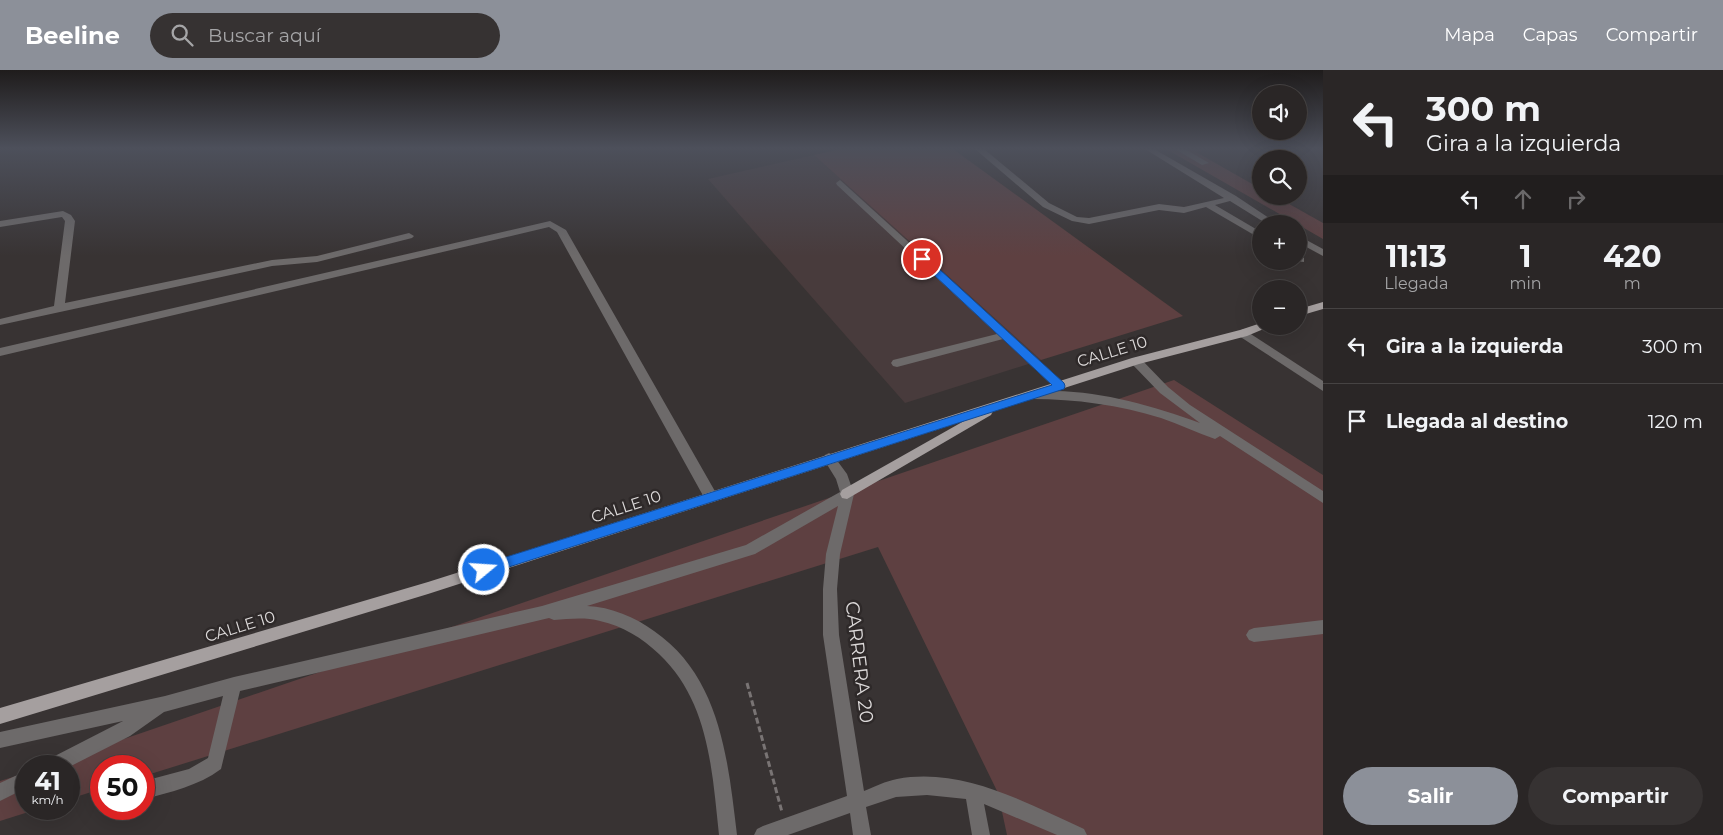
<!DOCTYPE html>
<html lang="es">
<meta charset="utf-8">
<style>
:root{--surface:#2a2626;--page:#363232;--text:#f1f3f6;--muted:#a5a5a7;--line:#464343;--accent:#8c9099}
body{margin:0;font-family:Montserrat,sans-serif;background:var(--page);color:var(--text);height:100vh;display:flex;flex-direction:column;font-size:19px;white-space:nowrap}
*{box-sizing:border-box;margin:0}
p{font-size:16px;color:var(--muted)}
.icon{flex:none;width:28px;height:28px;fill:none;stroke:currentColor;stroke-width:2;stroke-linecap:round;stroke-linejoin:round}
.map{position:relative;flex:1;overflow:hidden}
.sheet{display:flex;flex-direction:column;background:var(--surface);width:400px}
.sheet>*{flex:none}
.banner{background:#2a2626;color:var(--text);overflow:hidden}
.buttons{position:absolute;left:1252px;top:15px;display:grid;gap:10px}
.buttons a{display:grid;place-items:center;width:55px;height:55px;border-radius:50%;background:var(--surface);box-shadow:0 5px 20px #0002,0 0 0 1px var(--line);font-size:25px}
.speed{position:absolute;left:15px;top:685px;display:flex;gap:10px;font-size:25px;font-weight:700;text-align:center}
.speed>*{display:grid;place-content:center;width:65px;height:65px;border-radius:50%;background:var(--surface);box-shadow:0 5px 20px #0002,0 0 0 1px var(--line);line-height:1}
.speed small{font-size:12px;font-weight:400}
.speed .limit{border:8px solid #d22;background:#fff;color:#111}
.pin{position:absolute;display:grid;place-items:center;width:42px;height:42px;color:#fff;margin:-21px;border:2px solid #fff;border-radius:50%;box-shadow:0 1px 5px #0007}
.me{position:absolute;width:55px;margin:-28px;rotate:72deg;stroke-linejoin:round;filter:drop-shadow(0 0 4px #0008)}
.turn{display:flex;align-items:center;gap:18px;height:105px;padding:0 20px;font-size:22px}
.turn .icon{width:65px;height:65px;stroke-width:2.5}
.turn b{display:block;font-size:35px;line-height:42px}
.lanes{display:flex;align-items:center;height:48px;padding:0 20px;background:#0003;justify-content:center;gap:25px;direction:ltr}
.lanes .off{opacity:.35}
.eta{display:flex;justify-content:space-evenly;align-items:center;height:85px;text-align:center}
.eta b{font-size:30px;font-weight:700;line-height:35px}
.button{display:flex;gap:10px;margin-top:auto;padding:10px 20px}
.button a{flex:1;height:58px;border-radius:30px;background:var(--accent);color:#fff;font-size:20px;font-weight:700;line-height:58px;text-align:center}
.button a+a{background:var(--page);color:var(--text)}
ul{padding:0;list-style:none}
li{display:flex;align-items:center;gap:15px;height:75px;padding:0 20px;border-top:1px solid var(--line)}
li div{flex:1}
li b{display:block;font-size:19px}
li em{font-style:normal}
header{display:flex;align-items:center;gap:30px;box-sizing:border-box;height:70px;padding:0 25px;background:var(--accent);color:#fff}
header strong{font-size:24px}
nav{display:flex;gap:28px;margin-inline-start:auto;font-size:18px}
.search{width:350px;height:45px;background:var(--page);display:flex;align-items:center;gap:12px;box-sizing:border-box;padding:0 18px;border-radius:28px;color:var(--muted);font-size:19px}
main{display:flex;flex:1;min-height:0}
.map>svg:first-child{display:block}
</style>
<header>
<strong>Beeline</strong>
<div class="search"><svg class="icon" aria-label="search" viewBox="0 0 24 24"><circle cx="10" cy="10" r="6"/><path d="M15 15l6 6"/></svg>Buscar aquí</div>
<nav><a>Mapa</a><a>Capas</a><a>Compartir</a></nav>
</header>
<main>
<div class="map">
<svg width="1323" height="765" viewBox="0 0 1323 765">
<rect width="100%" height="100%" fill="#383333"/>
<path fill="#483b3c" d="M814,85L1041,290L905,333L708,109Z"/>
<g fill="#5e4041">
<path d="M841,79H953L1183,246L1041,290L814,85Z"/>
<path d="M1166,79H1206L1196,82L1261,119V126H1275L1323,153V169Z"/>
<path d="M1174,310L1323,405V765H1007L998,723L878,477L144,706V696H101V719L69,729V696H45Z"/>
<path d="M26,703V739H38L0,751V711Z"/>
</g>
<g fill="none" stroke-linecap="round" stroke-linejoin="round">
<path stroke="#797474" stroke-width="3" stroke-dasharray="6 3" stroke-linecap="butt" d="M747,613L782,742"/>
<g fill="#6d6a6a" fill-rule="evenodd">
<path d="M975,79H984L1049,133L1077,147L1089,148L1159,134L1184,137L1224,128L1145,79H1154L1236,126L1278,154H1267L1230,131L1215,135L1261,162V169L1206,137L1184,143L1159,140L1089,154L1072,151L1043,137Z"/>
<path d="M1175,79H1185L1209,93L1202,95Z"/>
<path d="M840,110L1064,313L1066,316L1064,319H1056L1003,269L897,297L893,296L891,293L893,290L997,264L837,115L836,113Z"/>
<path d="M63,141L71,145L75,151L65,233L272,190L317,186L409,163L414,166L412,168L317,192L272,196L0,255V249L54,236L65,151L62,147L0,157V151Z"/>
<path d="M550,151L566,160L716,423L718,427L716,431L711,432L706,431L557,162L549,157L0,286V278Z"/>
<path d="M1299,166L1323,179V186L1299,173Z"/>
<path d="M1299,186L1304,188V192L1296,191H1299Z"/>
<path d="M1243,259L1323,311V321L1239,266L1238,263Z"/>
<path d="M1136,287L1140,288L1168,317L1190,335L1323,421V433L1220,366L1215,369C1197,363 1179,354 1161,348C1119,335 1076,329 1032,329L1026,325L1028,322C1036,320 1046,321 1055,321C1105,322 1153,336 1200,353L1160,323L1132,294L1130,291Z"/>
<path d="M829,383L833,385L847,404L854,424L840,484L837,519L839,565L864,721C874,717 886,711 897,709C963,697 1026,733 1084,759L1087,765H1057L984,734L990,765H972L966,729L927,725L896,727L866,737L871,765H853L850,743L788,765H754L757,759L763,756L847,726L823,565V519L826,484L838,436L755,484L587,536C611,537 635,547 654,561C721,607 728,691 737,765H719C712,700 709,631 659,584C642,568 623,556 600,551C585,547 569,549 554,550L549,548L240,621L221,699C198,716 171,722 144,729V711L189,699L208,688L223,626L164,642L130,666L69,697L45,696L47,690L123,651L0,678V662L165,626L234,607L542,536L746,475L840,422L836,409L823,388L825,385Z"/>
<path d="M1323,550V564L1254,572L1249,570L1246,565L1249,560L1254,558Z"/>
<path d="M26,701V718L0,731V713Z"/>
</g>
<g fill="#a59f9f" fill-rule="evenodd">
<path d="M1323,232V239L1299,246V239Z"/>
<path d="M1261,253V256H1267L1266,258L1247,266L1139,294L993,341L991,345L847,429L842,428L840,424L842,420L964,351L428,524L0,654V638L428,512L1132,288L1240,260Z"/>
</g>
</g>
<linearGradient id="sky" x2="0" y2="1"><stop stop-color="#1f1c1c"/><stop offset="0.42" stop-color="#4d505b"/><stop offset="1" stop-color="#4d505b" stop-opacity="0"/></linearGradient>
<rect width="1323" height="186" fill="url(#sky)"/>
<path fill="#1a73e8" stroke="#114b97" d="M922,186L926,187L1064,313L1065,316L1064,319L484,505L480,504L478,500L480,496L484,494L1052,315L919,191L918,189Z"/>
<g text-anchor="middle" stroke-width="5" stroke-linejoin="round" paint-order="stroke">
<g font-size="16" fill="#dcd9d9" stroke="#2e2929">
<text transform="translate(1112 281) rotate(-17)" y="6">CALLE 10</text>
<text transform="translate(626 436) rotate(-18)" y="6">CALLE 10</text>
<text transform="translate(240 556) rotate(-17)" y="6">CALLE 10</text>
</g>
<g font-size="19" fill="#dcd9d9" stroke="#2e2929">
<text transform="translate(860 592) rotate(83)" y="7">CARRERA 20</text>
</g>
</g>
</svg>
<div class="buttons">
<a><svg class="icon" aria-label="sound" viewBox="0 0 24 24"><path d="M4 9h4l5-4v14l-5-4H4zM17 9q2 3 0 6"/></svg></a>
<a><svg class="icon" aria-label="search" viewBox="0 0 24 24"><circle cx="10" cy="10" r="6"/><path d="M15 15l6 6"/></svg></a>
<a>+</a>
<a>−</a>
</div>
<div class="speed"><div>41<small>km/h</small></div><div class="limit">50</div></div>
<div class="pin" style="left:922px;top:189px;background:#d93025"><svg class="icon" aria-label="arrive" viewBox="0 0 24 24"><path d="M6 21V4h12l-3 4 3 4H6"/></svg></div>
<svg class="me" style="left:484px;top:500px" viewBox="-20 -20 40 40"><circle r="17" fill="#1a73e8" stroke="#fff" stroke-width="3"/><path d="M0-11L8 9 0 5-8 9z" fill="#fff"/></svg>
</div>
<section class="sheet">
<div class="banner">
<div class="turn"><svg class="icon" aria-label="left" viewBox="0 0 24 24"><path d="M17 20v-9H6M10 6l-5 5 5 5"/></svg><div><b>300 m</b>Gira a la izquierda</div></div>
<div class="lanes"><svg class="icon" aria-label="left" viewBox="0 0 24 24"><path d="M17 20v-9H6M10 6l-5 5 5 5"/></svg><svg class="icon off" aria-label="ahead" viewBox="0 0 24 24"><path d="M12 20V5M6 11l6-6 6 6"/></svg><svg class="icon off" aria-label="right" viewBox="0 0 24 24"><path d="M7 20v-9h11M14 6l5 5-5 5"/></svg></div>
</div>
<div class="eta">
<div><b>11:13</b><p>Llegada</p></div>
<div><b>1</b><p>min</p></div>
<div><b>420</b><p>m</p></div>
</div>
<ul>
<li><svg class="icon" aria-label="left" viewBox="0 0 24 24"><path d="M17 20v-9H6M10 6l-5 5 5 5"/></svg><div><b>Gira a la izquierda</b></div><em>300 m</em></li>
<li><svg class="icon" aria-label="arrive" viewBox="0 0 24 24"><path d="M6 21V4h12l-3 4 3 4H6"/></svg><div><b>Llegada al destino</b></div><em>120 m</em></li>
</ul>
<div class="button"><a>Salir</a><a>Compartir</a></div>
</section>
</main>
